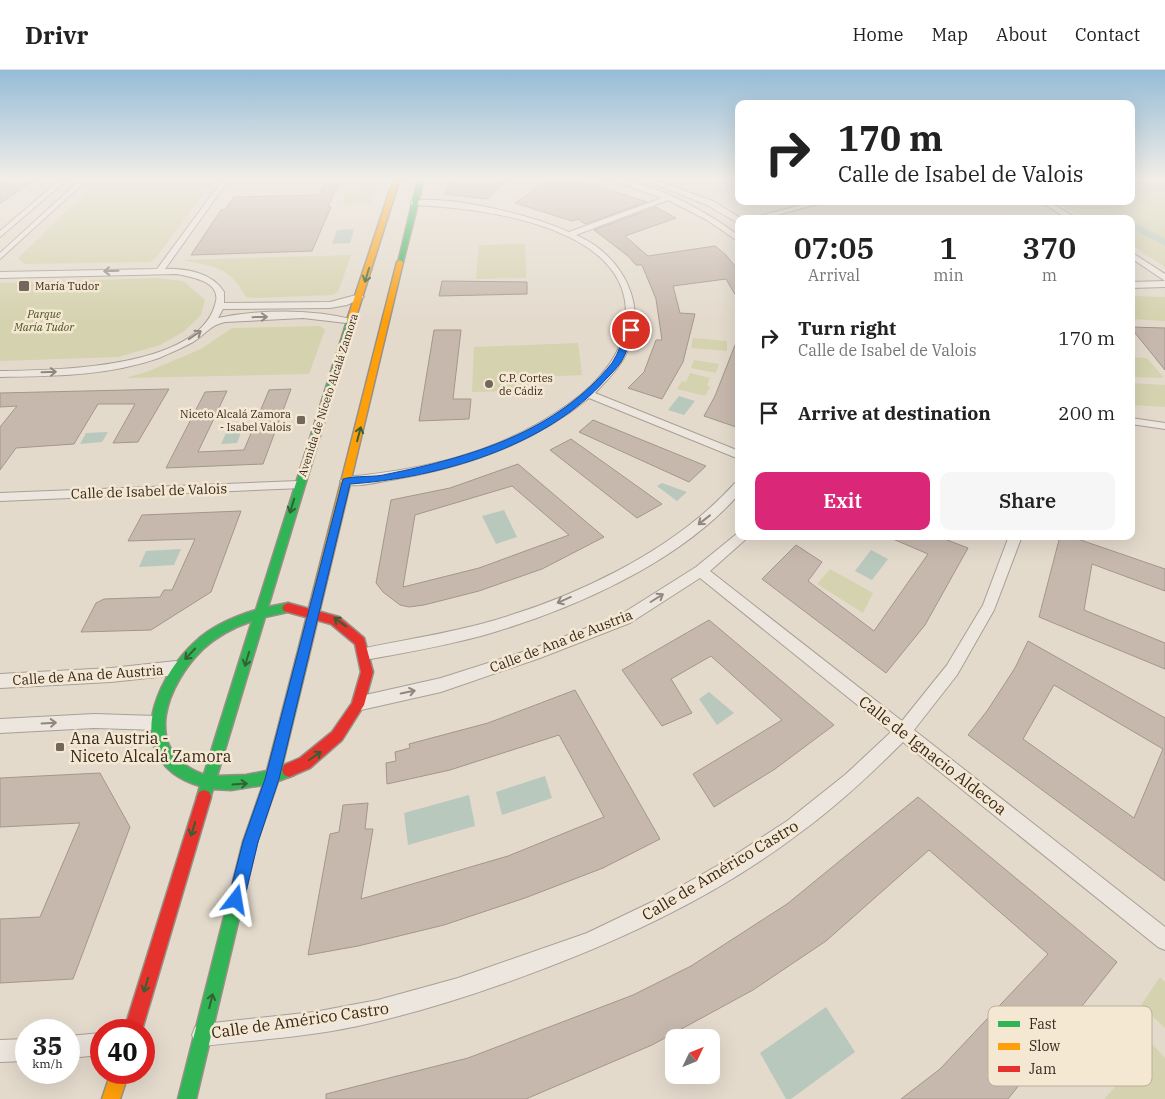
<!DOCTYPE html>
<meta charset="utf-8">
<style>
:root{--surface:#fff;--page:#f6f6f6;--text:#222;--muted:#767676;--line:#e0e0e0;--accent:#db2777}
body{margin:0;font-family:"IBM Plex Serif",serif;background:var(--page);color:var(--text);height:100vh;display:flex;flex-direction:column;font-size:19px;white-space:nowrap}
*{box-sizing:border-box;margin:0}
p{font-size:16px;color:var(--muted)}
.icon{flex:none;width:28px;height:28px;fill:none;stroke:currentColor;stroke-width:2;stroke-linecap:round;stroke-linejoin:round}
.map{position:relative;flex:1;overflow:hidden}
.sheet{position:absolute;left:735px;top:145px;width:400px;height:325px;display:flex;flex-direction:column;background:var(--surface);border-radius:10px;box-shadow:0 5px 20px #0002}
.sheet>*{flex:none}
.top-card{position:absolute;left:735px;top:30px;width:400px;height:105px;border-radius:10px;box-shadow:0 5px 20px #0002;background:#fff;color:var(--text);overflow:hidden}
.needle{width:32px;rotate:47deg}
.buttons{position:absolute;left:665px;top:959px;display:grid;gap:10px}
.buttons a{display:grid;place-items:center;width:55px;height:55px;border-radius:10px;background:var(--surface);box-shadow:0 5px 20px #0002;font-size:25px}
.speed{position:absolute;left:15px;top:949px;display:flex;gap:10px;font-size:25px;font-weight:700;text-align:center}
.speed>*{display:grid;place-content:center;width:65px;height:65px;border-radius:50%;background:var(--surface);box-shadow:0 5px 20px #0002;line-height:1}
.speed small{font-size:12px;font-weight:400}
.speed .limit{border:8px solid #d22;background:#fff;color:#111}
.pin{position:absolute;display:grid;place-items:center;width:42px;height:42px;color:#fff;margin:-21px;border:2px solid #fff;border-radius:50%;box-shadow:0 1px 5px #0007}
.me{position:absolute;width:55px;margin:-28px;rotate:14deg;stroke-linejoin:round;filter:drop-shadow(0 0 4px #0008)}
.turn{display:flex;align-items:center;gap:18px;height:105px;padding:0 20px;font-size:22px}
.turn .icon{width:65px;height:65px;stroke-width:2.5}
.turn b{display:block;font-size:35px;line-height:42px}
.eta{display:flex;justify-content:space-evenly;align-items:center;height:85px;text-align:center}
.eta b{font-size:30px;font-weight:600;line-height:35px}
.cta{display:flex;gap:10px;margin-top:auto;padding:10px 20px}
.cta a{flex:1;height:58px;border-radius:10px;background:var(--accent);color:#fff;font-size:20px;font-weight:600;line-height:58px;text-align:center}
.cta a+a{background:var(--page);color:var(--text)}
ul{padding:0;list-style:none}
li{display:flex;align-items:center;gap:15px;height:75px;padding:0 20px}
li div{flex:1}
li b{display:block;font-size:19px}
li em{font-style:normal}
header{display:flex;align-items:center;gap:30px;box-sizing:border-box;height:70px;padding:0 25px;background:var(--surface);border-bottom:1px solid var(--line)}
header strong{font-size:24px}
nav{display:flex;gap:28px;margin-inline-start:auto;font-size:18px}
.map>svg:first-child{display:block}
</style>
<header>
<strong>Drivr</strong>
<nav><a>Home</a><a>Map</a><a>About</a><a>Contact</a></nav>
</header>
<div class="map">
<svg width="1165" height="1029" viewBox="0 0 1165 1029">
<rect width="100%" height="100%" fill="#e3dacc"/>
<g fill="#d5d2af">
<path d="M102,108H215L155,189L149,192L25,194L18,188Z"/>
<path d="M1131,108H1165V197L1131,175V149H1087L1054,131H1131Z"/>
<path d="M375,120L370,133L342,134L347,121Z"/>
<path d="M525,174L526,208L476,209L479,175Z"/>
<path d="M351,185L338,222L332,225L255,228L246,227C229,196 214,196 181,190Z"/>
<path d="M156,208L183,211L205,230L201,245L183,262L160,275L118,287L0,291V213Z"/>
<path d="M1131,226L1165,227V251L1131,249Z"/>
<path d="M320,256L325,260L309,304L126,308L149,301L201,279L232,258Z"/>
<path d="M693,268L727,271V281L691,278Z"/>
<path d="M578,273L582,305L515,308V321L472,322L474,277Z"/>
<path d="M1131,287L1147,288L1164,308L1131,307Z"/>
<path d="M694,290L719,294L716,303L691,298Z"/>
<path d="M690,303L710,308L707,315L710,317L705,326L677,319L682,311L686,312Z"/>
<path d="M1131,313L1165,315V337L1131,335Z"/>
<path d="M830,499L873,523L863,543L817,514Z"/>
<path d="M1160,907L1165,912V958L1141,935Z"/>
<path d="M1153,975L1165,988V1029H1104Z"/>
</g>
<g fill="#b8c8bd">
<path d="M1131,151L1165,169V176L1131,158Z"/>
<path d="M354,159L350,173L332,174L337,160Z"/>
<path d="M679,326L695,331L684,345L668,340Z"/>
<path d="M244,355L237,373L221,374L229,356Z"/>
<path d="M108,362L102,372L80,374L86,363Z"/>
<path d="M662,413L687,422L677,431L657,416Z"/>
<path d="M504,440L517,467L496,474L482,446Z"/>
<path d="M181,479L174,495L139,497L146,481Z"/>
<path d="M871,480L888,489L872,510L855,501Z"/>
<path d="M709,622L734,643L717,655L699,629Z"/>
<path d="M545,706L552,728L502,745L496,722Z"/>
<path d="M469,725L475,756L408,775L404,743Z"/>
<path d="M826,937L855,982L791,1029H786L760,983Z"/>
</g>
<g fill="#c7b8ad" stroke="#a3968c" fill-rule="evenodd">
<path d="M0,108H36L0,134Z"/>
<path d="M327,108H341L328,137H331L312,181L191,185L221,140L225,139L234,127L319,125Z"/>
<path d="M449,108H509L487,129L445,124Z"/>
<path d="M551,108L584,112L647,132L585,154L578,149L572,151L515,133Z"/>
<path d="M656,137L676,148L625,166L648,186L715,176L726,185L739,201V231L726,209L673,216L680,243L695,244L683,292L662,329L628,318L644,302L656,270H662L656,229L642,195H636L628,186L594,160Z"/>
<path d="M442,211L527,212V224L439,226Z"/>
<path d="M1131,257L1165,258V300L1131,258Z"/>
<path d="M434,260H461L453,329H471L469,349L419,351Z"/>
<path d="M737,270L739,271V358L704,346L715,326Z"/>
<path d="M169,319L138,372L113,373L135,334H98L74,374L16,378L0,400V357L17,336L0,337V323Z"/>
<path d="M291,319L263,394L166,398L205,322L227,321L198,382L244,380L269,320Z"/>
<path d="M593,350L706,396L689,412L579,362Z"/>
<path d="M571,369L662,434L637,448L550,380Z"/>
<path d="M518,394L604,467L542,499L479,521L424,535L409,537L400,535L383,522L376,513L391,430L450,418ZM512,416L569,465L479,498L403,517L415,445Z"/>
<path d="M241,441L211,522L151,560L81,562L96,533L104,529L160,527L164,520H172L195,469L128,471L142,445Z"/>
<path d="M886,466H937L968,478L925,555L886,603L762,509L796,475L822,492L808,511L874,561L928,484Z"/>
<path d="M1060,466H1069L1165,499V521L1092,494L1084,540L1165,573V599L1039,547Z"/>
<path d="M709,550L834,655L775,699L714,737L693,704L782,650L711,586L671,609L692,643L662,656L622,600Z"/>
<path d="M1028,571L1165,648V811L968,665L987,641L1015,598ZM1054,615L1163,679L1134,748L1023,669Z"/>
<path d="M575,620L660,769L603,798L525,828L444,855L358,876L308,885L330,764L339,762L343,735L368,733L365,759H373L361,829L508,786L604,747L559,665L450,700L387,714L386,693L396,691L395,682L410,678L409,674L488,653Z"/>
<path d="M100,703L130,757L73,909L0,913V849L40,847L80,753L0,757V708Z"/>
<path d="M918,727L1117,892L1008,1029H901L940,999L1048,884L929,780L826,871L753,920L652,975L526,1029H326V1024L468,988L633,925L691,896L787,834Z"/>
</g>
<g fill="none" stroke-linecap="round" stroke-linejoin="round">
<defs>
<g id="street">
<path d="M62,108H69L0,167V161Z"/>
<path d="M82,108H89L0,189V183Z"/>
<path d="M224,108H230L165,199C186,198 213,203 224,222V233L330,232L360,224L364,227L347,235L330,238L223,239L218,248C262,239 312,239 355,250V254L303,248L225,252C210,255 206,264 193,272C182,278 170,283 159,288C107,306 54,306 0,307V301C53,300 202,300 216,231C220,211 191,207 177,204L0,208V202L157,199Z"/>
<path d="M419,108H425L422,114L417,113Z"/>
<path d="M606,108C646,108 707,141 739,166V172L707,150L668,130L576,165C623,185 652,239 624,288C617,301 605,312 595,323L739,381V389L589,328C531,375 463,398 391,410C377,412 356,418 342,414L340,411L346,407C421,400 493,384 557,342C587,323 620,293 625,256C640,156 482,138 414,135H411V131C452,125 531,145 569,162L662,128Z"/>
<path d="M640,108H649L713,131L742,149L736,152L707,135Z"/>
<path d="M816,131H829L762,149H748Z"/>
<path d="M1039,131H1048L1078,149H1068Z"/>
<path d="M1131,182L1165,204V211L1131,188Z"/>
<path d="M1165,211V217L1131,218V212Z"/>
<path d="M1131,348L1165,353V359L1131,354Z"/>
<path d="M298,411L302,412L304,415L302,418L0,431V423Z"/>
<path d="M739,412V424C678,494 569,541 481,566C443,576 404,583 365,590L360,588L358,584L360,580L365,578C404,570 443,564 481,554C570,530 672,483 735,413Z"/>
<path d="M739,462V466H747L746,469L710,501L902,651L947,595L983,535L1009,466H1022L994,540L957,605L914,660L1165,857V880L1158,877L903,672C871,704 838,735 801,762C712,830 609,876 505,913C457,930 408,945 358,956C307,967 255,970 203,976L195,973L192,965L195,957L203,954L314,942L378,930L458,908L587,863L658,829L724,792L787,751L846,704L891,662L700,508L630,553L540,588L441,622L361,640L355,638L353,633L355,628L361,626L441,608L532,579L620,545L696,497Z"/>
<path d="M176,591L181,593L184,598L181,603L176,605L111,612L0,618V604L111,598Z"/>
<path d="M94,644L157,646L163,648L165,653L163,658L157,660L94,658L0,663V649Z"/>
<path d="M101,963V985L69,988V966Z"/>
<path d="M26,969V991L0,992V970Z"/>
</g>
<g id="fast">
<path d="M420,111L423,113L403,192L398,193L417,113Z"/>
<path d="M348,248L355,250L268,537L288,533L292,535L294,538L292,541L265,547L217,706L246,705L267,701L296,589L298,585L302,584L306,585L308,589L282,696L289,693L294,695L296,700L294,705L278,711L257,772L196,1029H178L243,772L263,715L231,720L213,719L209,732L204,734L199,732L197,727L200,716C190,713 181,709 173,703C128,668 162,602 195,572C212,556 233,547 256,540ZM252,551L204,704H202C140,680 167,614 203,579C217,566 234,557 252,551Z"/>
</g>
<g id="slow">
<path d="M394,108H400L355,250L348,252L347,250Z"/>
<path d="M400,190L403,192L308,589L306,593L302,594L298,593L296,589L397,192Z"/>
<path d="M111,1002H129L120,1029H102Z"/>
</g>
<g id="jam">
<path d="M288,533L339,547L364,568L373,602L364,635L342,670L310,698L289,707L284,705L282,700L284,695L300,688L332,662L352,633L361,602L355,574L331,554L284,541L282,538L284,535Z"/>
<path d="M204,720L209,722L211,727L142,960H124L197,727L199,722Z"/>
</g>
</defs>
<use href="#street" stroke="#a8a096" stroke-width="2"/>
<use href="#fast" stroke="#988f85" stroke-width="3"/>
<use href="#slow" stroke="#988f85" stroke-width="3"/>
<use href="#jam" stroke="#988f85" stroke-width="3"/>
<use href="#street" fill="#ece6de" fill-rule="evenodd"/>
<use href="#fast" fill="#30b455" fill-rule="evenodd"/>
<use href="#slow" fill="#ff9f0a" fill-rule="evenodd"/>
<use href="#jam" fill="#e5322d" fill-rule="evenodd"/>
</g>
<defs><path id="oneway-shaft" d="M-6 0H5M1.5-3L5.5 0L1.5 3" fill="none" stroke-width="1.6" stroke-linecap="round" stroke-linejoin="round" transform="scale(1.25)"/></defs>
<g stroke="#92877e">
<use href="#oneway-shaft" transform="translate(111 201) rotate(178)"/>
<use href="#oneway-shaft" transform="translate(260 247) rotate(-1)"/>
<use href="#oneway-shaft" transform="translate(195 265) rotate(-34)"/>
<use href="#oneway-shaft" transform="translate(49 302) rotate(-2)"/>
<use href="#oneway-shaft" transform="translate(704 450) rotate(142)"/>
<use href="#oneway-shaft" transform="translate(657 528) rotate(-32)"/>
<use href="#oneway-shaft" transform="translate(564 530) rotate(156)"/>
<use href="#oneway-shaft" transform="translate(408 622) rotate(-12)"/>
<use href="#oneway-shaft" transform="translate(49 653) rotate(-3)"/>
</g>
<g stroke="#346034">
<use href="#oneway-shaft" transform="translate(367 205) rotate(107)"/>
<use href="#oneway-shaft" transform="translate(359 364) rotate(-75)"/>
<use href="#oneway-shaft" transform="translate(292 436) rotate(107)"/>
<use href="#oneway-shaft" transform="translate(340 552) rotate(-144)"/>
<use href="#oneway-shaft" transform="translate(190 584) rotate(133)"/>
<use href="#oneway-shaft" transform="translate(247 589) rotate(107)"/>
<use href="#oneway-shaft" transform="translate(315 686) rotate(-35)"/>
<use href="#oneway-shaft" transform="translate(240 714) rotate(-4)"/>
<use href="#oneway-shaft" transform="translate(193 759) rotate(108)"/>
<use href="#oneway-shaft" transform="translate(146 915) rotate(107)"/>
<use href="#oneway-shaft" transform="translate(211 931) rotate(-76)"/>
</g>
<linearGradient id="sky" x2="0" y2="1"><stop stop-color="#95bcd7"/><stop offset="0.43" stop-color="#f2eee8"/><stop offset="1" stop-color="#f2eee8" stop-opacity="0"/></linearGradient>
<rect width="1165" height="252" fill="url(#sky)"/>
<path fill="#1a73e8" stroke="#114b97" d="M628,259L635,260C630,271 627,282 621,292C617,298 611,304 606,309C547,377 437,408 350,414L279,709L258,772L244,830L242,835L236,838L230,835L228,830L243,772L265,709L343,409C357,405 373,408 388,404C471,387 557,362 612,293C619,283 622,269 628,259Z"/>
<g fill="#73665b" stroke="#f5e8d2" stroke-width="2">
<rect x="18" y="210" width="12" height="12" rx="2.5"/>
<circle cx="489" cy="314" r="5"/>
<rect x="296" y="345" width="10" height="10" rx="2.5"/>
<rect x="55" y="672" width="10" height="10" rx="2.5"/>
</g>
<g text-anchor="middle" stroke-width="5" stroke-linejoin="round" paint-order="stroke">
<g font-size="11" fill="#37281e" stroke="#f5e8d2" text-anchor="start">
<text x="35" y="220">María Tudor</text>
<text x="499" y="312">C.P. Cortes<tspan x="499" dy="13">de Cádiz</tspan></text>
<text x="291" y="348" text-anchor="end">Niceto Alcalá Zamora<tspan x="291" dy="13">- Isabel Valois</tspan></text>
</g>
<g font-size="11" font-style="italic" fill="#4b5325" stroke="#f5e8d2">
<text x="44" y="248">Parque<tspan x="44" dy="13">María Tudor</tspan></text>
</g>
<g font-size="11" fill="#37281e" stroke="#f5e8d2">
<text transform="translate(328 325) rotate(-72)" y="4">Avenida de Niceto Alcalá Zamora</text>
</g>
<g font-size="14" fill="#37281e" stroke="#f5e8d2">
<text transform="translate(149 421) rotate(-2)" y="5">Calle de Isabel de Valois</text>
<text transform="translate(561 571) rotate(-21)" y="5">Calle de Ana de Austria</text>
<text transform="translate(88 605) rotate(-4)" y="5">Calle de Ana de Austria</text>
</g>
<g font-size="16" fill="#37281e" stroke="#f5e8d2" text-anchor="start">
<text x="70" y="674">Ana Austria -<tspan x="70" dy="18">Niceto Alcalá Zamora</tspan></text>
</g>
<g font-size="16" fill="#37281e" stroke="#f5e8d2">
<text transform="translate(933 685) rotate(38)" y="6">Calle de Ignacio Aldecoa</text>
<text transform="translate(720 800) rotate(-31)" y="6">Calle de Américo Castro</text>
<text transform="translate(300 950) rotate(-8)" y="6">Calle de Américo Castro</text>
</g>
</g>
<rect x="988" y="936" width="164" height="80" rx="8" fill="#f5e8d2" stroke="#bcae9c" stroke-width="1"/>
<rect x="998" y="951" width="22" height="6" fill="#30b455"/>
<rect x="998" y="973" width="22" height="7" fill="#ff9f0a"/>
<rect x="998" y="996" width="22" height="6" fill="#e5322d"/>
<g font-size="14" fill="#37281e">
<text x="1029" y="959">Fast</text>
<text x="1029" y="981">Slow</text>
<text x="1029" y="1004">Jam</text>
</g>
</svg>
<div class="buttons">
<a><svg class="needle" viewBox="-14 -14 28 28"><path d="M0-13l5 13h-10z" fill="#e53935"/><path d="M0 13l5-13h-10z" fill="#767676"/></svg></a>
</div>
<div class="speed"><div>35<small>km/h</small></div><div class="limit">40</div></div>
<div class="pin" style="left:631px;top:260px;background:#d93025"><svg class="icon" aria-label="arrive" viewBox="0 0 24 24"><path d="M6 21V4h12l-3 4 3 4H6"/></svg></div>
<svg class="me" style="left:236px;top:830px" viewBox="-20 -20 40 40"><path d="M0-17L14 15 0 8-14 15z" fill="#1a73e8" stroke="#fff" stroke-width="4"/></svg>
<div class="top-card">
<div class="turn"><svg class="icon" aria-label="right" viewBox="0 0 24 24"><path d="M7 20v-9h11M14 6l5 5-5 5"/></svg><div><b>170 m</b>Calle de Isabel de Valois</div></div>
</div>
<section class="sheet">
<div class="eta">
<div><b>07:05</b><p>Arrival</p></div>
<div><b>1</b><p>min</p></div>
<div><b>370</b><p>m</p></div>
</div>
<ul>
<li><svg class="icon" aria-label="right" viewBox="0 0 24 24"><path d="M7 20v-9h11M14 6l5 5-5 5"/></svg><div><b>Turn right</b><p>Calle de Isabel de Valois</p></div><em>170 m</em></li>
<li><svg class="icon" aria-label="arrive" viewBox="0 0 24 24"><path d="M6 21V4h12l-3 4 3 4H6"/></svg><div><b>Arrive at destination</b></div><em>200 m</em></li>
</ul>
<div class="cta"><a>Exit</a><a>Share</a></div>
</section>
</div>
